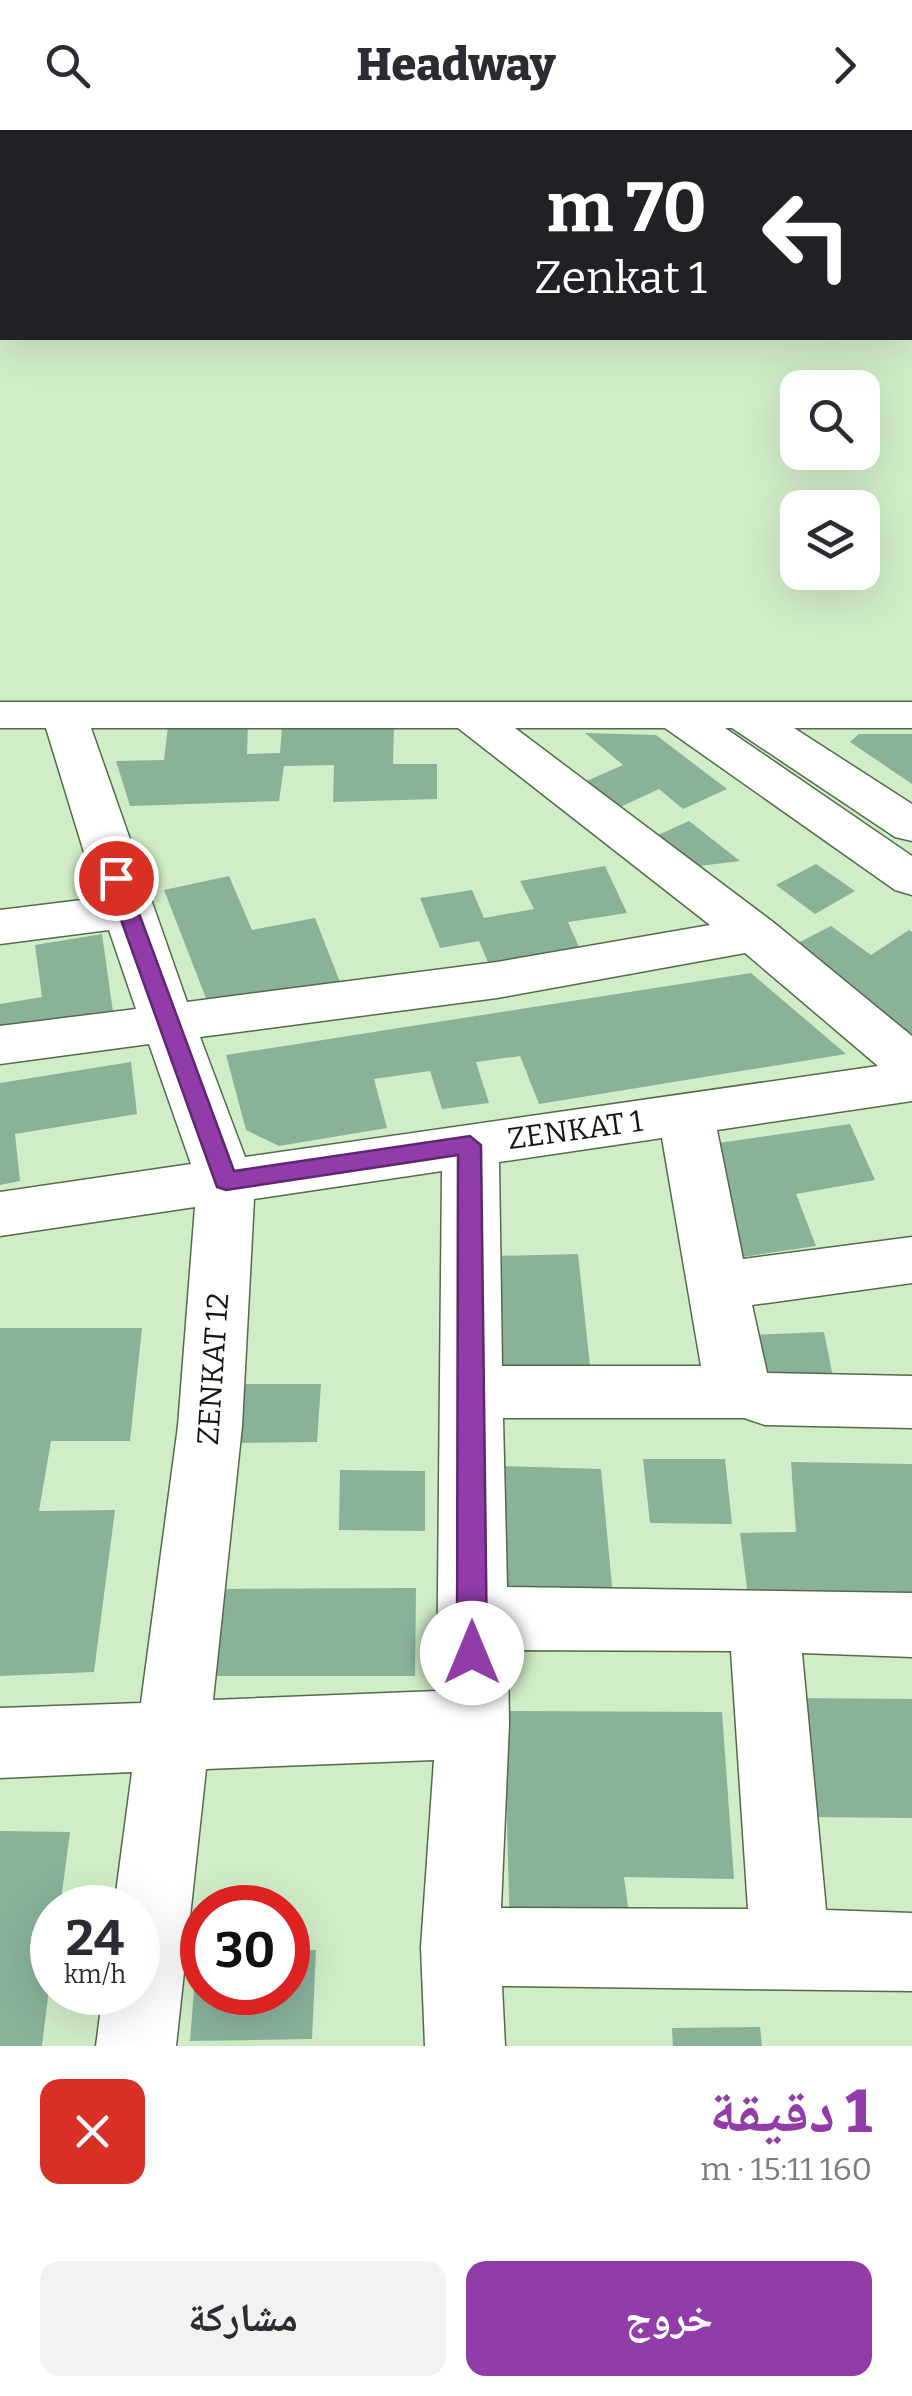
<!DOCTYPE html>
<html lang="ar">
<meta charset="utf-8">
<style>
:root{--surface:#fff;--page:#f2f2f3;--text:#2b2b33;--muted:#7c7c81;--accent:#913ca9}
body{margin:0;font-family:Bitter,"Noto Naskh Arabic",serif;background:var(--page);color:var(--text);direction:rtl;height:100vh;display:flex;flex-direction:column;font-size:38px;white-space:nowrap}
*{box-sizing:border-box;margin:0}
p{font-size:32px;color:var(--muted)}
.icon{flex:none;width:55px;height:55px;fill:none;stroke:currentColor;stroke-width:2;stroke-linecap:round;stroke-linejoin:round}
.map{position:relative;height:1916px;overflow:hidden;direction:ltr}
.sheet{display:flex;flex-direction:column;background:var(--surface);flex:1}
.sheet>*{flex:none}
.top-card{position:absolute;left:0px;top:0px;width:912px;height:210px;box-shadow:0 10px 40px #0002;direction:rtl;background:#202124;color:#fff;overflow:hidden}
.fabs{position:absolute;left:780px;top:240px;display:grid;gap:20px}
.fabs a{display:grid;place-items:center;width:100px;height:100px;border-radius:20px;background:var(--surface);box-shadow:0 10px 40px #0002;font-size:50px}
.speed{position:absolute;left:30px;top:1755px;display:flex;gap:20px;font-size:50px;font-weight:700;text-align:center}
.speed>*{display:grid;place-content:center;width:130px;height:130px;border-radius:50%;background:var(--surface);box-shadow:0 10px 40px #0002;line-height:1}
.speed small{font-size:25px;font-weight:400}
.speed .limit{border:15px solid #d22;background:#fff;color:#111}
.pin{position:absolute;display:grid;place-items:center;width:85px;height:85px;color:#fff;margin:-42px;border:5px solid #fff;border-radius:50%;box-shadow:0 2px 10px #0007}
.me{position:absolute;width:110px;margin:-55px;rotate:0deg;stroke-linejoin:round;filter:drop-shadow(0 0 8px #0008)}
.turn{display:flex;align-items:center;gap:35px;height:210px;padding:0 40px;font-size:45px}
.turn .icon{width:130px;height:130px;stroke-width:2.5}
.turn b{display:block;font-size:70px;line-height:85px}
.round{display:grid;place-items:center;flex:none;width:105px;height:105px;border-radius:20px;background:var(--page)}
.overview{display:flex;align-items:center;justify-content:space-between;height:170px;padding:0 40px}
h1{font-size:60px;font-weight:800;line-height:75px;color:var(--accent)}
.button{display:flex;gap:20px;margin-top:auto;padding:20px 40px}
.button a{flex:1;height:115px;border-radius:20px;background:var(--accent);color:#fff;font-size:40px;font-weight:800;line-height:115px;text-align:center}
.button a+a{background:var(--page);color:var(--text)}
header{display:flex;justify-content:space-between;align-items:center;height:130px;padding:0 40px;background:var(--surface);font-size:45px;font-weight:800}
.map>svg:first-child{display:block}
</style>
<header><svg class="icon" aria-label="forward" viewBox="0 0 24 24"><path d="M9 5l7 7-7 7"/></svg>Headway<svg class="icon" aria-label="search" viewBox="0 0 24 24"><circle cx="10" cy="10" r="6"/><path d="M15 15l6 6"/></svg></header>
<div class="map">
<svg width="912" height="1916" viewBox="0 0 912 1916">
<rect width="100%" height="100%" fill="#d1edc8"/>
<g fill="#89b299">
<path d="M248,594L247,624L280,623L282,596L394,594L393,634H437V669L333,672L334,635L284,636L279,671L130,676L116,631L164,630L168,596Z"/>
<path d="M585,603L656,605L727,659L683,679L659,659L614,680L582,653L623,635Z"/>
<path d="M859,604H912V654L850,612Z"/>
<path d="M689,691L740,731L683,738L645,711Z"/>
<path d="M816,734L855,761L815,784L776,755Z"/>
<path d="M605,736L627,783L568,792L583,826L492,842L479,811L440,818L420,768L472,760L484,788L534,779L520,751Z"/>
<path d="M229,746L252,800L315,788L342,857L209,876L164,760Z"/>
<path d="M831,796L871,825L909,800L912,802V916L788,818Z"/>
<path d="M102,804L114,889L0,908V874L42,867L35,815Z"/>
<path d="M751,843L846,924L539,974L520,926L476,932L489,973L442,979L430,941L374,949L387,998L279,1016L246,1000L226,925Z"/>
<path d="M131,932L137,984L15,1004L20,1051L0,1055V953Z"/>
<path d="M850,994L875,1050L796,1064L816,1116L736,1128L718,1013Z"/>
<path d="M578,1124L592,1254L504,1256L493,1126Z"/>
<path d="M0,1198H142L130,1311H51L39,1381L115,1380L94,1542L0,1546Z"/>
<path d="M824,1202L836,1262L763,1265L752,1205Z"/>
<path d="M244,1254H321L317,1312L238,1313Z"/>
<path d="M643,1329H725L732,1394L650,1393Z"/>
<path d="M791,1332L912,1334V1483L750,1482L740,1403L796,1402Z"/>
<path d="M500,1336L601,1339L614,1478L504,1476Z"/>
<path d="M340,1340L425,1341V1401L339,1400Z"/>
<path d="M416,1458L415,1546H206L211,1459Z"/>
<path d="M790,1568L912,1569V1688L804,1687Z"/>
<path d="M504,1581L722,1582L734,1749L624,1747L632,1806L510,1805Z"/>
<path d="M0,1701L70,1702L60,1778H52V1835L42,1916H0Z"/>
<path d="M288,1820H316L312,1909L190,1911L197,1822H202V1862H288Z"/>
<path d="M760,1897L762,1916H673L672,1898Z"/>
</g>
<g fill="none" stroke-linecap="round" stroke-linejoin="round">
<defs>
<path id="minor" d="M0,572H912V598H794L912,674V711L895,707L732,598H725L912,726V765L895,760L665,598H515L773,792L912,906V971L717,1000L743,1129L912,1107V1153L752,1175L767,1243L912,1246V1298L765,1295L744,1288H503L507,1457L912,1463V1527L802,1523L826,1780L912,1783V1861L502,1856L505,1916H425L421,1817L434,1630L206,1639L176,1916H96L103,1862H138V1778H114L132,1642L0,1648V1578L141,1573L178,1296L195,1077L0,1106V1062L191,1034L149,914L0,934V896L136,879L109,800L0,814V780L98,768L46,598H0ZM91,598H458L710,795L497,832L187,872ZM745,823L878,936L245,1027L200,907L497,868ZM662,1008L701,1236H502L499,1032ZM442,1041L437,1561L213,1570L242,1296L254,1069ZM508,1520L731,1521L748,1779L501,1778L509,1594Z"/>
</defs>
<use href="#minor" stroke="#536b4b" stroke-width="3"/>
<use href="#minor" fill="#fff" fill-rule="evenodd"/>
</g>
<path fill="#913ca9" stroke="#5e276e" stroke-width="2.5" d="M116,741L126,748L234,1041L470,1006L481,1015L487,1523L482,1533L472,1537L462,1533L457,1523L458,1025L226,1060L217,1057L106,748Z"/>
<g text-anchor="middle" stroke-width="8" stroke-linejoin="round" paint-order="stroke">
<g font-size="30" fill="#101a0d" stroke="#fff">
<text transform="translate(575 1000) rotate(-8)" y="10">ZENKAT 1</text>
<text transform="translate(213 1239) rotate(-86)" y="10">ZENKAT 12</text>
</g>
</g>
</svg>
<div class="fabs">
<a><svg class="icon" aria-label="search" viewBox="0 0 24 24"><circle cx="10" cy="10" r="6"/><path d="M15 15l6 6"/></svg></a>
<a><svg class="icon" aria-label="layers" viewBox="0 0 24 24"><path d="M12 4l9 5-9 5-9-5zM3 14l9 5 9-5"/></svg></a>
</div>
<div class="speed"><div>24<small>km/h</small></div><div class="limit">30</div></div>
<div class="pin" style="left:116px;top:748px;background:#d93025"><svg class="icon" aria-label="arrive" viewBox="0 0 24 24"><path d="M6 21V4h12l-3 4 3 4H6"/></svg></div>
<svg class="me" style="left:472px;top:1523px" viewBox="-20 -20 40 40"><circle r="19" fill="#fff"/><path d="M0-13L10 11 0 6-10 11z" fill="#913ca9"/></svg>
<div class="top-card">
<div class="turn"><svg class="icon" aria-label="left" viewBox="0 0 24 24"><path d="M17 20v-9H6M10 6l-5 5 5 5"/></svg><div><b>70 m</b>Zenkat 1</div></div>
</div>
</div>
<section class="sheet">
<div class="overview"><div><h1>1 دقيقة</h1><p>160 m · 15:11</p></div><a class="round" style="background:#d93025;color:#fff"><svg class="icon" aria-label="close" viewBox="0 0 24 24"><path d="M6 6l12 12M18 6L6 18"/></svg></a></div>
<div class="button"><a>خروج</a><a>مشاركة</a></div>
</section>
